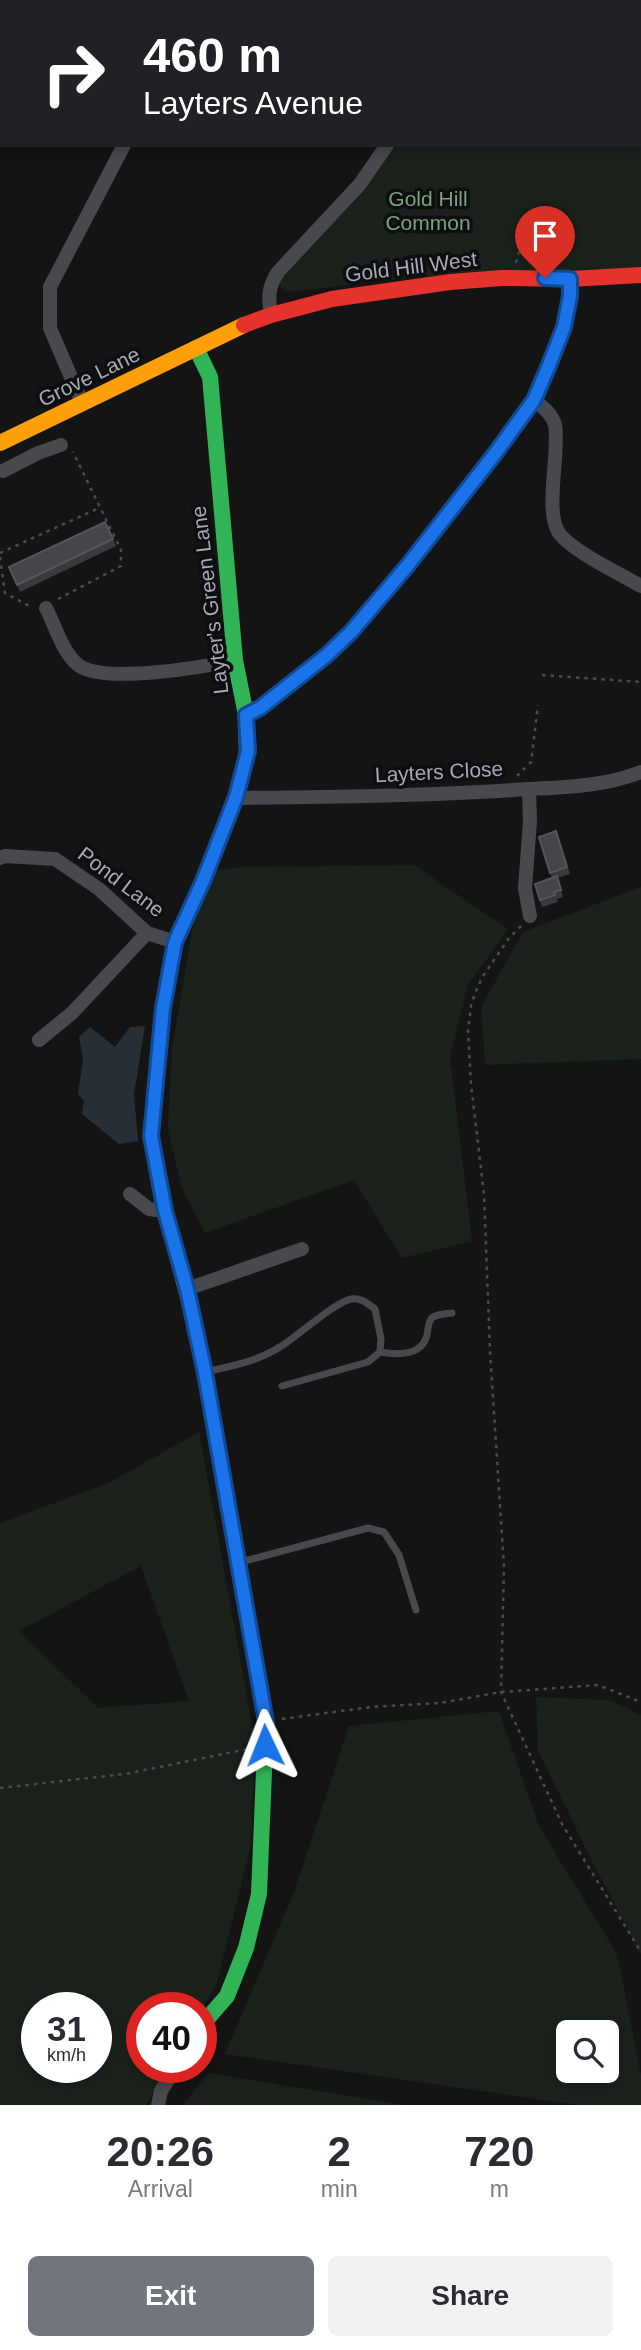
<!DOCTYPE html>
<style>
:root{--surface:#fff;--page:#f2f2f3;--text:#2b2b33;--muted:#7c7c81;--accent:#71757d}
body{margin:0;font-family:Helvetica,sans-serif;background:var(--page);color:var(--text);height:100vh;display:flex;flex-direction:column;font-size:26px;white-space:nowrap}
*{box-sizing:border-box;margin:0}
p{font-size:23px;color:var(--muted)}
.icon{flex:none;width:38px;height:38px;fill:none;stroke:currentColor;stroke-width:2;stroke-linecap:round;stroke-linejoin:round}
.map{position:relative;height:2105px;overflow:hidden}
.sheet{display:flex;flex-direction:column;background:var(--surface);flex:1}
.sheet>*{flex:none}
.guide{position:absolute;left:0px;top:0px;width:642px;height:147px;box-shadow:0 4px 10px #0003;background:#202124;color:#fff;overflow:hidden}
.fabs{position:absolute;left:556px;top:2020px;display:grid;gap:14px}
.fabs a{display:grid;place-items:center;width:63px;height:63px;border-radius:10px;background:var(--surface);box-shadow:0 4px 10px #0003;font-size:35px}
.speed{position:absolute;left:21px;top:1992px;display:flex;gap:14px;font-size:35px;font-weight:700;text-align:center}
.speed>*{display:grid;place-content:center;width:91px;height:91px;border-radius:50%;background:var(--surface);box-shadow:0 4px 10px #0003;line-height:1}
.speed small{font-size:18px;font-weight:400}
.speed .limit{border:10px solid #d22;background:#fff;color:#111}
.pin{position:absolute;display:grid;place-items:center;width:60px;height:60px;color:#fff;margin:-72px -30px;border-radius:50% 50% 50% 0;rotate:-45deg;box-shadow:0 0 7px #0007}
.pin .icon{rotate:45deg}
.me{position:absolute;width:77px;margin:-38px;rotate:358deg;stroke-linejoin:round;filter:drop-shadow(0 0 5px #0008)}
.turn{display:flex;align-items:center;gap:24px;height:147px;padding:0 28px;font-size:32px}
.turn .icon{width:91px;height:91px;stroke-width:2.5}
.turn b{display:block;font-size:49px;line-height:60px}
.eta{display:flex;justify-content:space-evenly;align-items:center;height:119px;text-align:center}
.eta b{font-size:42px;font-weight:800;line-height:49px}
.primary-button{display:flex;gap:14px;margin-top:auto;padding:14px 28px}
.primary-button a{flex:1;height:80px;border-radius:10px;background:var(--accent);color:#fff;font-size:28px;font-weight:800;line-height:80px;text-align:center}
.primary-button a+a{background:var(--page);color:var(--text)}
.map>svg:first-child{display:block}
</style>
<div class="map">
<svg width="641" height="2105" viewBox="0 0 641 2105">
<rect width="100%" height="100%" fill="#141414"/>
<g fill="#1a211b" fill-rule="evenodd">
<path d="M503,0H641V268L453,273L286,292L280,287V280L393,145H640V2H501Z"/>
<path d="M414,865L508,929L468,985L450,1057L472,1241L402,1258L354,1180L205,1233L182,1188L168,1130L172,1049L193,925L216,870L244,867Z"/>
<path d="M641,887V1059L485,1065L481,1007L523,932Z"/>
<path d="M199,1432L255,1741L251,1845L217,1983L201,2010V2007H142V2067H168L146,2105H0V1523L111,1482ZM141,1566L189,1701L98,1708L19,1631ZM37,2007H96V2067H37Z"/>
<path d="M536,1697L611,1700L641,1715V1954L591,1859L538,1750Z"/>
<path d="M499,1711L539,1826L617,1954L641,2075V2105H578L225,2054L294,1892L349,1726ZM569,2032H607V2070H569Z"/>
<path d="M208,2073L406,2105H183Z"/>
</g>
<path fill="#262f36" d="M145,1026L134,1094L138,1141L119,1144L82,1114L84,1101L78,1094L83,1059L79,1037L90,1027L115,1047L130,1027Z"/>
<g fill="none" stroke-linecap="round" stroke-linejoin="round">
<g stroke="#494b4e" stroke-width="2.5" stroke-dasharray="3.5 5" stroke-linecap="butt">
<path d="M516,263L530,211"/>
<path d="M0,553L99,508"/>
<path d="M0,557L5,593L33,608"/>
<path d="M58,599L121,566V550L73,452"/>
<path d="M542,675L641,682"/>
<path d="M517,776L531,762L538,705"/>
<path d="M521,926L509,938L483,976L475,993L471,1006L468,1031L471,1084L484,1194L490,1351L504,1567L501,1692L562,1824L641,1952"/>
<path d="M282,1719L371,1707L440,1703L501,1692L598,1685L641,1702"/>
<path d="M0,1788L125,1774L248,1749"/>
</g>
<g stroke="#47494d" stroke-width="7">
<path d="M380,1352C397,1355 422,1356 427,1335C428,1330 428,1323 431,1319C435,1314 445,1314 452,1313"/>
<path d="M205,1372C233,1366 259,1361 283,1345C300,1334 334,1303 351,1299C361,1297 368,1304 375,1309L381,1339L380,1352L368,1362L282,1386"/>
<path d="M241,1562L368,1528L384,1532L399,1555L416,1610"/>
</g>
<g stroke="#47494d" stroke-width="14">
<path d="M355,2L356,0"/>
<path d="M494,2L496,0"/>
<path d="M271,315C268,297 268,287 278,272L360,184L387,145"/>
<path d="M534,400C542,407 552,413 555,425C560,452 544,511 559,533C572,551 620,574 641,586"/>
<path d="M82,403L50,328V287L124,145"/>
<path d="M3,471L38,453L61,445"/>
<path d="M46,608C55,625 62,651 77,664C100,685 204,667 235,660"/>
<path d="M246,715C263,706 278,694 293,682C313,666 332,651 350,633C391,590 427,540 464,493C486,465 517,430 534,400C553,366 572,317 570,279"/>
<path d="M529,789L530,821L525,888L530,916"/>
<path d="M236,798C329,797 422,796 514,790C558,787 600,788 641,772"/>
<path d="M0,858L5,856L55,859L99,889L147,933L175,942"/>
<path d="M39,1040L72,1013L147,933"/>
<path d="M130,1194L149,1209L165,1211"/>
<path d="M187,1289L302,1249"/>
<path d="M158,2105L161,2091L176,2067"/>
</g>
<g stroke="#30b455" stroke-width="16">
<path d="M196,348L210,377L235,660L246,715L247,757"/>
<path d="M190,1304L205,1372L266,1722L259,1894L246,1948L227,1996L201,2026"/>
</g>
<g stroke="#ff9f0a" stroke-width="16">
<path d="M0,443L244,325"/>
<path d="M190,1304L165,1211L151,1136L163,1008L175,942L203,882L236,798L247,757"/>
</g>
<path stroke="#e5322d" stroke-width="16" d="M244,325L271,315L332,299L450,282L502,278L570,279L641,275"/>
</g>
<g fill="#393a3c">
<path d="M113,539L116,546L20,592L9,567Z"/>
<path d="M556,831L570,874L557,878L563,897L557,899L558,902L542,907L535,884L552,878L539,837Z"/>
</g>
<g fill="#444649" stroke="#53565a" stroke-width="2">
<path d="M105,522L113,539L17,585L9,567Z"/>
<path d="M556,831L567,867L550,873L539,837Z"/>
<path d="M557,876L561,890L554,892L555,895L540,900L535,884Z"/>
</g>
<g fill="none" stroke-linecap="round" stroke-linejoin="round">
<defs>
<path id="route" d="M265,1745L266,1722L205,1373L187,1289L165,1211L151,1136L163,1008L175,942L203,881L236,797L248,751L246,715L260,708L327,655L351,632L408,565L494,455L534,400L549,365L564,327L570,296V279L545,278"/>
</defs>
<use href="#route" stroke="#114b97" stroke-width="18"/>
<use href="#route" stroke="#1a73e8" stroke-width="12"/>
</g>
<g text-anchor="middle" stroke-width="7" stroke-linejoin="round" paint-order="stroke">
<g font-size="21" fill="#78a37b" stroke="#0e0e10">
<text x="428" y="206">Gold Hill<tspan x="428" dy="24">Common</tspan></text>
</g>
<g font-size="21" fill="#a3a9b6" stroke="#0e0e10">
<text transform="translate(411 267) rotate(-7)" y="7">Gold Hill West</text>
<text transform="translate(89 377) rotate(-26)" y="7">Grove Lane</text>
<text transform="translate(210 600) rotate(-97)" y="7">Layter's Green Lane</text>
<text transform="translate(439 772) rotate(-3)" y="7">Layters Close</text>
<text transform="translate(121 882) rotate(37)" y="7">Pond Lane</text>
</g>
</g>
</svg>
<div class="fabs">
<a><svg class="icon" aria-label="search" viewBox="0 0 24 24"><circle cx="10" cy="10" r="6"/><path d="M15 15l6 6"/></svg></a>
</div>
<div class="speed"><div>31<small>km/h</small></div><div class="limit">40</div></div>
<div class="pin" style="left:545px;top:278px;background:#d93025"><svg class="icon" aria-label="arrive" viewBox="0 0 24 24"><path d="M6 21V4h12l-3 4 3 4H6"/></svg></div>
<svg class="me" style="left:265px;top:1745px" viewBox="-20 -20 40 40"><path d="M0-17L14 15 0 8-14 15z" fill="#1a73e8" stroke="#fff" stroke-width="4"/></svg>
<div class="guide">
<div class="turn"><svg class="icon" aria-label="right" viewBox="0 0 24 24"><path d="M7 20v-9h11M14 6l5 5-5 5"/></svg><div><b>460 m</b>Layters Avenue</div></div>
</div>
</div>
<section class="sheet">
<div class="eta">
<div><b>20:26</b><p>Arrival</p></div>
<div><b>2</b><p>min</p></div>
<div><b>720</b><p>m</p></div>
</div>
<div class="primary-button"><a>Exit</a><a>Share</a></div>
</section>
